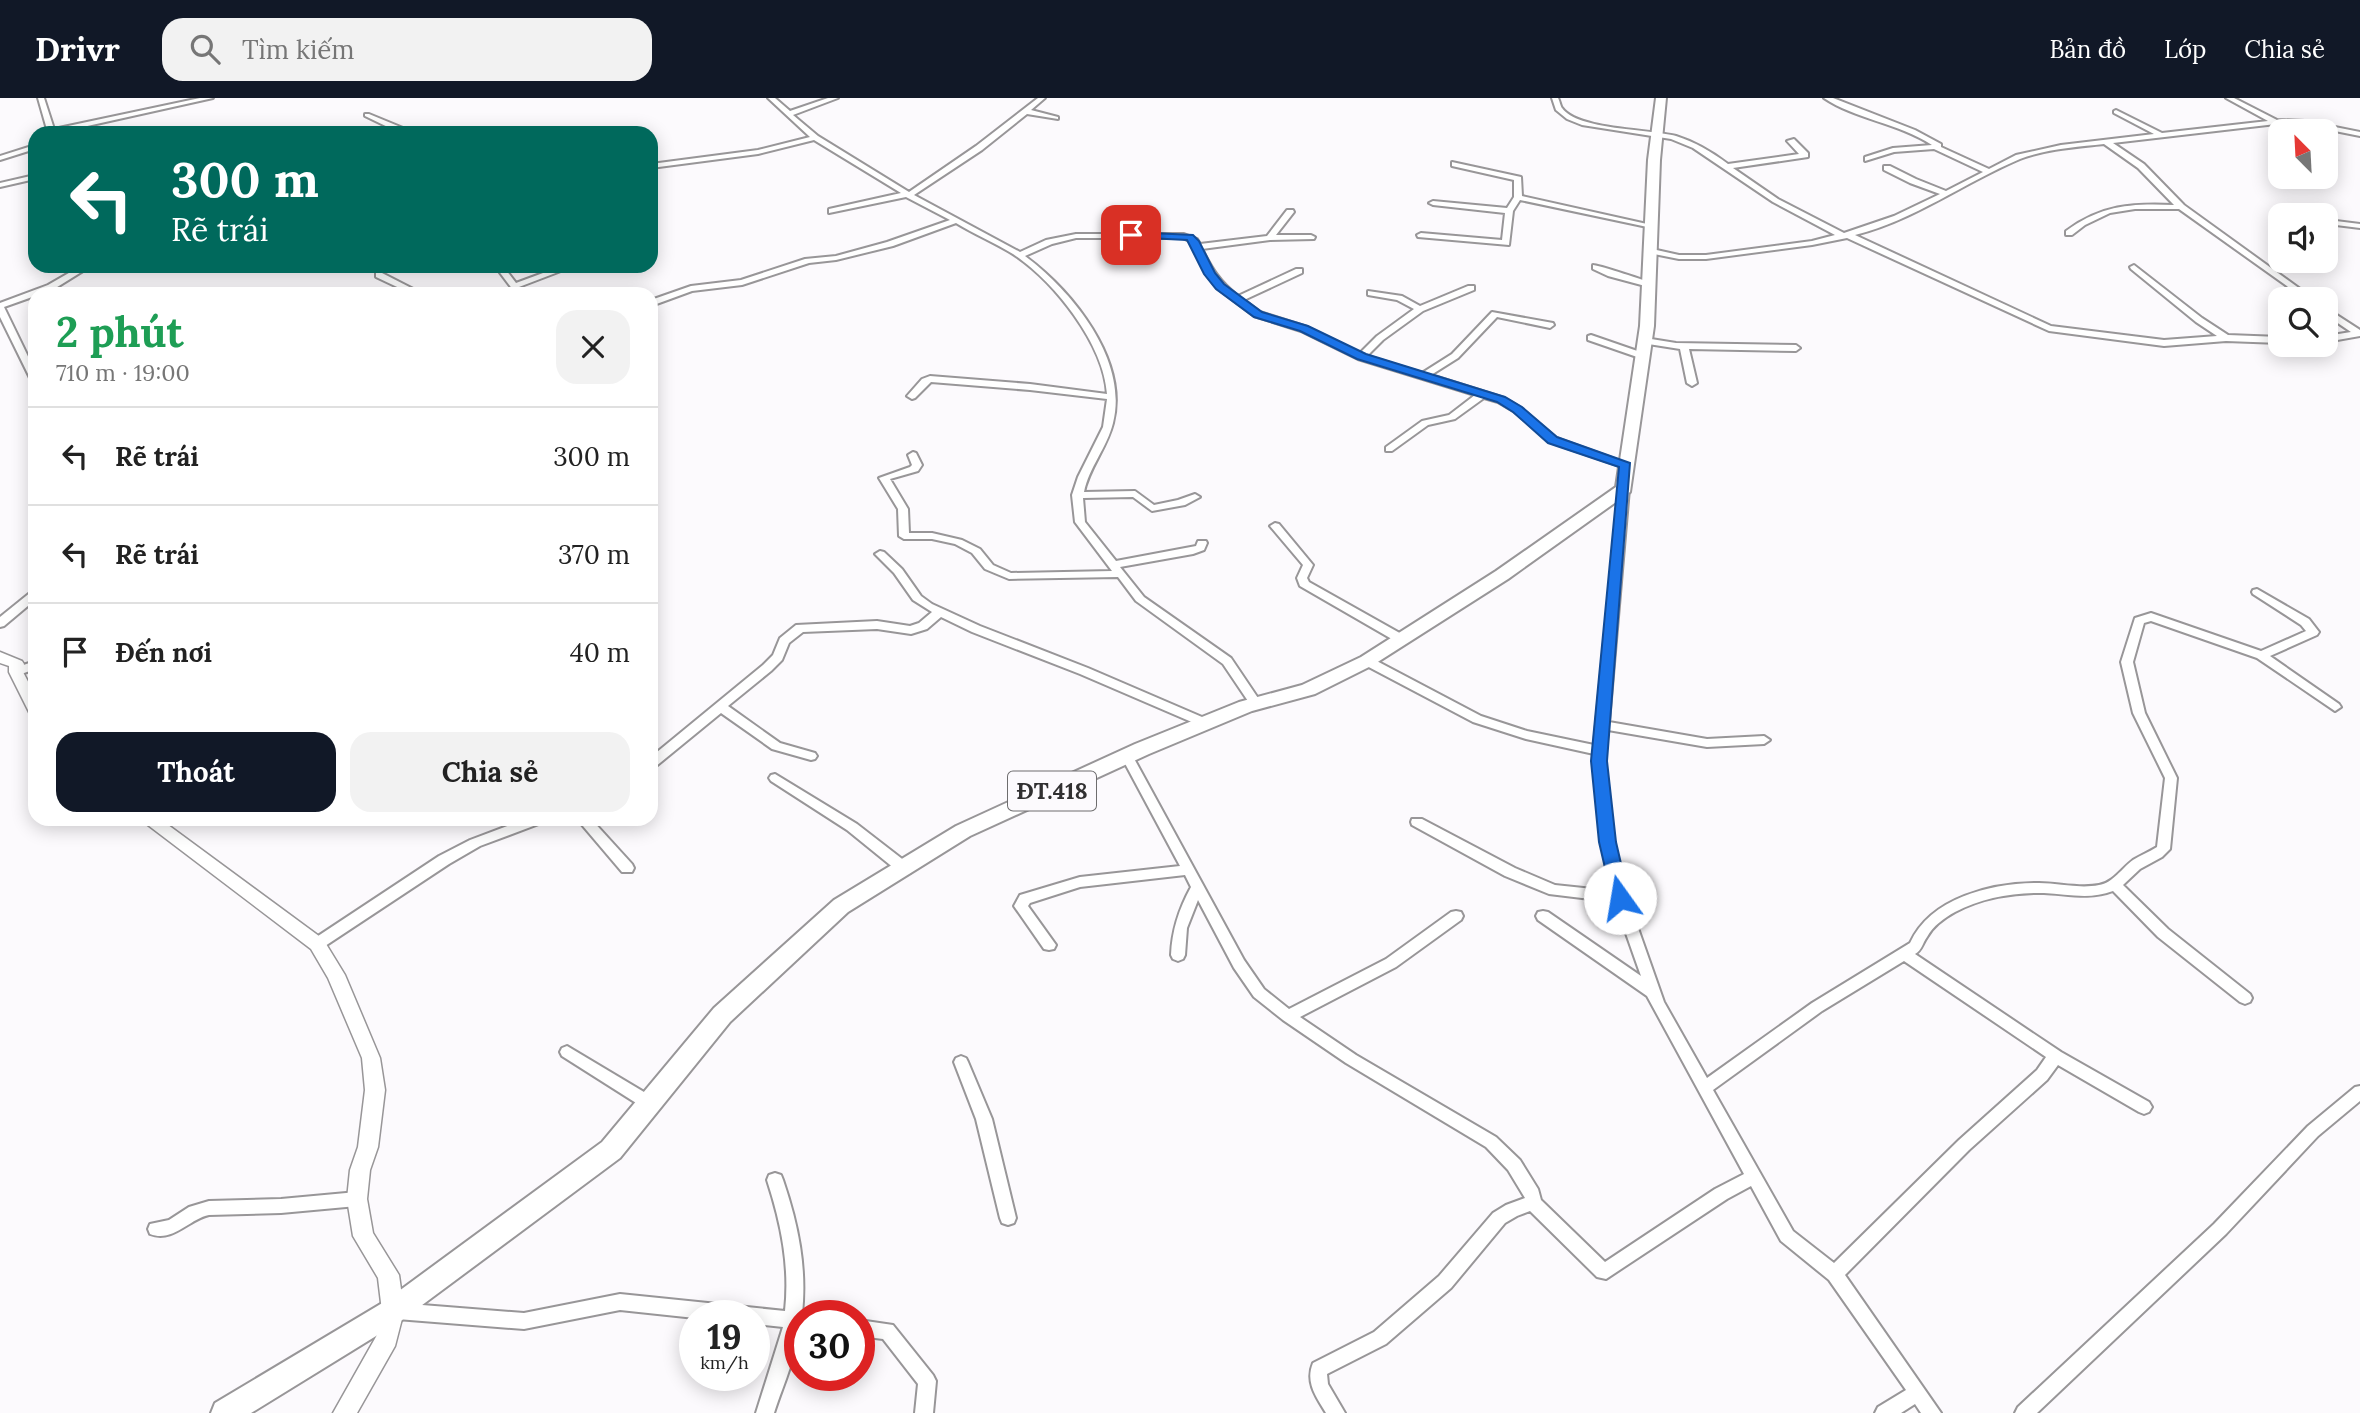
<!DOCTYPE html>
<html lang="vi">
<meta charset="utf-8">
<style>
:root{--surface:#fff;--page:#f2f2f2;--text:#222;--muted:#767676;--line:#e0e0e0;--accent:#111827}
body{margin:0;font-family:Lora,serif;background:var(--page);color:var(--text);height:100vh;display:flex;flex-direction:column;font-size:26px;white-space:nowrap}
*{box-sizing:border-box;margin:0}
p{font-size:23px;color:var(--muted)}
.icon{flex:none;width:38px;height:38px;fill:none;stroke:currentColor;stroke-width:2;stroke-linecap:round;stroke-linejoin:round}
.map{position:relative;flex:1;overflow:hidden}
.sheet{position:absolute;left:28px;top:189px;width:630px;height:539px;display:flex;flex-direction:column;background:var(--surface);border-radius:21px;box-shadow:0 4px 18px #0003}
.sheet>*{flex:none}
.hud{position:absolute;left:28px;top:28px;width:630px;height:147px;border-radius:21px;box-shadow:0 4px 18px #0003;background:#00695c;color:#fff;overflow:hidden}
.needle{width:46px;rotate:336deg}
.controls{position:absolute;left:2268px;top:21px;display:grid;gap:14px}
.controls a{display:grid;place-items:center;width:70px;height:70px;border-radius:14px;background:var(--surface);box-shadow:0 4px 18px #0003;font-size:35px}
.speed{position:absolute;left:679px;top:1202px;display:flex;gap:14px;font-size:35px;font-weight:700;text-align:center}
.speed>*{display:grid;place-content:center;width:91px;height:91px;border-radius:50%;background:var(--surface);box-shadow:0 4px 18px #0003;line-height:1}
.speed small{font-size:18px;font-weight:400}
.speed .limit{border:10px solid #d22;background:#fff;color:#111}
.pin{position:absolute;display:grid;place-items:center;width:60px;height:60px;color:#fff;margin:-30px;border-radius:14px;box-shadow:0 4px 10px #0006}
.me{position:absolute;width:77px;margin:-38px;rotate:347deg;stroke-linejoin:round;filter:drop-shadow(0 0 5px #0008)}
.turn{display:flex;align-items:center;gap:24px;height:147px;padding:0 28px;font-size:32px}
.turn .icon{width:91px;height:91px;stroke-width:2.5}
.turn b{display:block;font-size:49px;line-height:60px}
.round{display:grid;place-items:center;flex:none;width:74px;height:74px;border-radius:21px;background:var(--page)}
.summary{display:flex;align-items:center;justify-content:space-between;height:119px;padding:0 28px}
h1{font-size:42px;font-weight:800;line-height:52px;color:#1e9e55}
.primary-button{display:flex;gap:14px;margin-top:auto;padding:14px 28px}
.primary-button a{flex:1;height:80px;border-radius:21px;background:var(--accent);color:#fff;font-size:28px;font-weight:800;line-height:80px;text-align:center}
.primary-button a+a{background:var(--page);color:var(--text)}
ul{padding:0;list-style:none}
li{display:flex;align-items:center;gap:21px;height:98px;padding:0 28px;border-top:2px solid var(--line)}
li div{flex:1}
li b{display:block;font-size:26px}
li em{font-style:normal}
header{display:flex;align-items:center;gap:42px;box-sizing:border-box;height:98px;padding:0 35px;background:var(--accent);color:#fff}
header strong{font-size:33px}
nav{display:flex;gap:38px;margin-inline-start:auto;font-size:24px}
.search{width:490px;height:63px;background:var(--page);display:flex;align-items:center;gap:18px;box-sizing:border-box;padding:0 24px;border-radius:21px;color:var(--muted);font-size:26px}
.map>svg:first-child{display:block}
</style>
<header>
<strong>Drivr</strong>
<div class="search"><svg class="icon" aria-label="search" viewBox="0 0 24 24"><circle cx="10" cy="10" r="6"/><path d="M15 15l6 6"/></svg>Tìm kiếm</div>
<nav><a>Bản đồ</a><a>Lớp</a><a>Chia sẻ</a></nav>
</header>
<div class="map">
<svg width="2360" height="1315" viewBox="0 0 2360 1315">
<rect width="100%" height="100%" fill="#fcfafd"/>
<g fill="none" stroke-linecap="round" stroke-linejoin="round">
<defs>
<g id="minor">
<path d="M38,0H44L54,31L200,0H213L56,35H48Z"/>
<path d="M768,0H775L790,13L828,0H838L793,17L818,38L909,94L976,48L1038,0H1045L1031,12L1058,19V21L1027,16L982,52L914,97L1020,154L1046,142L1076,136H1184L1197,141L1200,146L1267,138L1287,112H1293L1294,114L1276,137H1311L1315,139L1314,141L1270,142L1202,151C1212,171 1220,184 1238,198L1296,171H1302V175L1244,202L1260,214L1307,229L1360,255L1377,238L1414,211L1397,202L1368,197V193L1402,198L1420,208L1468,188H1474V192L1423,213L1383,242L1367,258L1422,275L1452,256L1492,214L1553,225L1554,227L1550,230L1497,219L1458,260L1431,277L1504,300L1521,310L1556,340L1631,367L1629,369H1623L1550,344L1515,314L1498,304L1484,300L1455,321L1428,327L1392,353H1386V349L1422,323L1449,317L1475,297L1358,261L1301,233L1254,218L1217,190L1206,176L1191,144L1183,140H1076L1052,146L1025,158C1072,193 1129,262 1113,325C1107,350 1089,369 1084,394L1135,393L1154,407L1178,402L1195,396L1200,399L1185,407L1152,413L1133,399L1083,400L1085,424L1116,463L1196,448L1198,443H1206L1207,445L1204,452L1193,456L1120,469L1144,499L1231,560L1262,606L1260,609H1252L1223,566L1136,503L1118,479L1009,481L985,471L972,455L955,446L932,441H904L899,438L898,411L879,380L910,369L912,367L908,357L913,354L916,355L922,367L918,373L890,381L908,411L909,435H932L962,442L980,451L993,467L1011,475L1112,473L1075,424L1072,397L1078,379L1103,329L1107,301L1030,292L931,284L915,300L912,301L907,298L922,281L930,278L1030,286L1107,296C1104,246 1054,183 1013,156C995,145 974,136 956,125L893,148L836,162L809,165L742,187L692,193L651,208V202L691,188L741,182L805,161L836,158L887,144L950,122L906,99L829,115V111L901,95L814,42L758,56L651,70V66L758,52L810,39Z"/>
<path d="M1552,0H1558C1559,1 1561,10 1562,10C1577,32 1650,31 1676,38C1695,44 1712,54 1728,66L1799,56L1787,43L1794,41L1808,55V59L1733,70L1778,101L1844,135L1894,118L1940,96L1910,85L1884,72V68H1890L1916,81L1946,93L1983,74L1934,51L1894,54L1865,63V59L1893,50L1932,47C1898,25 1855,21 1824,0H1833L1915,32L1941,46V49L1989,71L2016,57L2061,47L2154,36L2114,15V13L2116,12L2162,35L2268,23L2226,0H2234L2277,22L2305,23L2360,34V38L2305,27L2276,26L2113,45L2144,66L2184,107L2314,201H2305L2179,111H2135L2110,115L2085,127L2072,137H2066V133C2101,107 2132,105 2174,107L2138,70L2104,46C2077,49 2046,51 2020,61C1963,85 1915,122 1855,137L2051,228L2164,242L2217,238L2196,224L2131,171L2130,169L2134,167L2202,220L2228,237L2280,239V245L2226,243L2164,248L2049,233L1847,140L1812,147L1706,161H1679L1649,155L1648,153L1652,151L1679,157H1706L1812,143L1835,137L1773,104L1693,50L1671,41L1582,27L1567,21L1556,12Z"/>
<path d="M365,16H369L403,30L404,35H396V33L365,18Z"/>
<path d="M35,47V51L0,62V58Z"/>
<path d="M1452,64L1521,79L1522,98L1656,128L1652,130L1520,102L1513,113L1509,147L1418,139L1417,137L1421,135L1502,142L1505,115L1433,107L1429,105L1433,103L1507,110L1514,99V82L1452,68Z"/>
<path d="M35,77V81L0,89V85Z"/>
<path d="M2336,123L2360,126V130L2336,127Z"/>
<path d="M1593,167C1598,167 1648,183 1653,186L1649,189L1608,178L1593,171Z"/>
<path d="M81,168H91L54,191L35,196V198L4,209L35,273V285L32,284L0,219V205L48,187Z"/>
<path d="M495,168H503L516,185L562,168H574L519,189L524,196H516Z"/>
<path d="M376,175H382L423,196H412L376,179Z"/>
<path d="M2326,210L2360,232V238L2326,244V238L2351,234L2326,217Z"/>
<path d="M1591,237L1646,256L1647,258L1646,260H1640L1588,242V238Z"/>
<path d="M1645,240L1676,245L1796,247L1800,250L1796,253L1689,251L1697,285L1692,288L1687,285L1680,251L1642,245V241Z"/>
<path d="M1624,388L1629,391L1609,624L1707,641L1764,638L1770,642L1764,646L1707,649L1608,632L1605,663L1614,744L1627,799L1664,904L1707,980L1812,905L1910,845C1931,799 1992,785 2039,785C2059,785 2079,791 2099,787C2113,785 2122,770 2133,762C2141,757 2149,754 2157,749L2165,680L2133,615L2121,564L2135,520L2151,515L2261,553L2306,533L2301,527L2253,496L2252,494L2253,492L2257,491L2309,521L2319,534L2317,537L2270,558L2339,606L2341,609L2335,613L2257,560L2151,523L2144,525L2133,564L2145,615L2177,680L2170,751L2162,759L2140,771L2123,787L2168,831L2250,896L2252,900L2250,904L2245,906L2240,904L2158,839L2113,793C2090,802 2067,796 2044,795C2014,794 1981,800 1955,814C1944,820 1933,828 1927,839C1922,846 1922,852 1915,856L2061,954L2149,1004L2152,1009L2149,1014L2144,1016L2139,1014L2058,967L2047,982L1969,1052L1845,1177L1941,1315H1921L1915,1306L1901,1315H1875L1878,1309L1906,1292L1829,1182L1781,1143L1751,1088L1727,1101L1606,1181L1597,1179L1530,1113L1517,1118L1505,1125L1451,1190L1386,1246L1327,1276L1328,1286L1345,1315H1326C1316,1299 1305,1284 1313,1265L1374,1234L1439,1178L1493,1115L1506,1107L1525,1100L1508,1072L1486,1049L1346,965L1283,922L1254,899L1234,870L1198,802L1187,830L1185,857L1183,861L1178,863L1173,861L1171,857C1172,832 1179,811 1191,789L1185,777L1080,789L1030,805L1028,808L1056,847L1054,851L1049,852L1044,851L1014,808L1020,797L1080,779L1180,768L1121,658L1123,655H1131L1244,862L1264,891L1289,911L1386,861L1451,814L1456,813L1461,814L1463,818L1461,822L1396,869L1300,919L1356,957L1496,1039L1520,1062L1538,1091L1541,1102L1605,1164L1715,1091L1744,1076L1647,898L1538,822L1536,818L1538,814L1543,813L1548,814L1641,878L1615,804L1549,796L1505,778L1412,727L1411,724L1412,721H1422L1515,770L1555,787L1612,793L1602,744L1594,656L1526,641L1473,624L1363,566L1361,563L1363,560H1371L1481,618L1527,633L1594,647L1619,391ZM1904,863L2046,959L2037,972L1959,1042L1834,1165L1793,1133L1713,992L1822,913Z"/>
<path d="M1275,425L1279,426L1313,467L1307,480L1309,484L1405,538L1407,541L1405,544H1397L1300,488L1297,480L1303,467L1270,428Z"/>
<path d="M880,453L884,454L902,471L921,498L932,506L980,528L1088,570L1209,622L1211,625L1209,628H1201L1080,576L972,534L941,519L927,531L911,536L877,531L803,534L789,545L782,562L771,573L728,608L780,645L815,655L817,658L815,661L811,662L772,651L721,615L655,669L651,670V659L763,567L773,557L780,540L796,527L877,523L910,528L919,525L932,514L913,502L894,475L875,456Z"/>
<path d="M35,493V502L4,528L0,529V519L31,494Z"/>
<path d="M35,563V571L16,578L10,574L12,571Z"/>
<path d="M775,676L857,726L910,767L912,771L910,775H900L847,732L771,683L769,680L771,677Z"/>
<path d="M526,721H545L544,724L480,748L449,766L322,850L317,851L312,850L310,846L312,842L439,758L470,742Z"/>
<path d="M577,721H591L632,766L634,770L632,774H622Z"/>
<path d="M567,948L654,1000L657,1005L654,1010L649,1012L644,1010L562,958L560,954L562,950Z"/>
<path d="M961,958L966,960L968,964L992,1021L1016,1120L1014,1125L1008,1127L1002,1125L1000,1120L976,1021L954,964L956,960Z"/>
<path d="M2360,988V1003L2318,1038L2226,1136L2037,1315H2015L2018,1309L2214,1126L2308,1028L2355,989Z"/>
<path d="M775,1075L781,1077L783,1082C798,1126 807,1169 802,1216L805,1218H800C800,1251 784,1284 774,1315H756L783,1229L754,1226V1218H695V1220L620,1212L524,1231L397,1221L391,1219L389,1213L391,1207L397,1205L524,1215L620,1196L785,1213C790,1168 781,1125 767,1082L769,1077Z"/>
<path d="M357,1094L363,1096L365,1101L363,1106L357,1108L281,1115L209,1117C189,1121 173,1145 150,1136L148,1131L150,1126L169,1122L189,1109L209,1103L281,1101Z"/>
<path d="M859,1222L893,1227L933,1277L936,1283L933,1315H915L918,1286L883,1241L859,1238Z"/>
</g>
<g id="tertiary">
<path d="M0,554L22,563L24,566L23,574L35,597V617L30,616L9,574V568L0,565Z"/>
<path d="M140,721H160L323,841L345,877L380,960L385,992L378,1049L370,1072L367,1101L373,1135L399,1177L404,1213L395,1248L357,1315H333L377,1237L382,1213L378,1180L353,1138L347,1101L350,1072L358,1049L365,992L362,960L328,880L311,851Z"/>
</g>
<path id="primary" d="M1656,0H1666L1660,62L1654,228L1630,394L1508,481L1373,567L1315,596L1252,613L1149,656L970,738L848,814L730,924L620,1060L402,1222L251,1315H211L215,1305L384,1204L602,1044L714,910L834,802L956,728L1135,646L1239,604L1302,587L1361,559L1496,473L1616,389L1640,228L1648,62Z"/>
</defs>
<use href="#minor" stroke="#989698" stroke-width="4"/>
<use href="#tertiary" stroke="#989698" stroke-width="3"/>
<use href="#primary" stroke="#989698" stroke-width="4"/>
<use href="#minor" fill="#fff" fill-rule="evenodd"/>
<use href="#tertiary" fill="#fff" fill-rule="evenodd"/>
<use href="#primary" fill="#fff" fill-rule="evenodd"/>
</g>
<path fill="#1a73e8" stroke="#114b97" stroke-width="2" d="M1131,134L1193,137L1199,143L1215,175L1224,186L1262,214L1308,228L1366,256L1505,299L1522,309L1557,339L1630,365L1607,663L1616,744L1629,800L1626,804H1614L1612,800L1599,744L1591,663L1619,369L1548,345L1513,314L1497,304L1357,261L1300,233L1254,219L1216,191L1204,176L1187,142L1127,139V135Z"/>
<g text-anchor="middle" stroke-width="5" stroke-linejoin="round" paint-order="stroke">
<rect fill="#fcfafd" stroke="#6e6d6e" stroke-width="2" x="1008" y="673.5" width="88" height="39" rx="5"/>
<g font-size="23" font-weight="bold" fill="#313031">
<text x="1052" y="701">ĐT.418</text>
</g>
</g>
</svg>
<div class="controls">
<a><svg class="needle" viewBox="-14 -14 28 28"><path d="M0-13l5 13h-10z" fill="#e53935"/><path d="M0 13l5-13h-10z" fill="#767676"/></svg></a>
<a><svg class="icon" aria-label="sound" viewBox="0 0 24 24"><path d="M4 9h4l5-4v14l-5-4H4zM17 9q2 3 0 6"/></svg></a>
<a><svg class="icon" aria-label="search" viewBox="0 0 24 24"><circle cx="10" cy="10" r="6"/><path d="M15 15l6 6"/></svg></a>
</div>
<div class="speed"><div>19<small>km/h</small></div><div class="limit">30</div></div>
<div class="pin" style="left:1131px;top:137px;background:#d93025"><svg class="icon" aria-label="arrive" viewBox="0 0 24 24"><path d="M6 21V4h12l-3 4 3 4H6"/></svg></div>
<svg class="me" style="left:1620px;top:800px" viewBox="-20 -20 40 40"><circle r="19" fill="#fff"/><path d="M0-13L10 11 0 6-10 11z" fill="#1a73e8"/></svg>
<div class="hud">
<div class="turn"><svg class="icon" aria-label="left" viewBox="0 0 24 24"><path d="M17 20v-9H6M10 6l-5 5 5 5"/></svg><div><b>300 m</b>Rẽ trái</div></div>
</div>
<section class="sheet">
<div class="summary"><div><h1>2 phút</h1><p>710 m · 19:00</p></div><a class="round"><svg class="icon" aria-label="close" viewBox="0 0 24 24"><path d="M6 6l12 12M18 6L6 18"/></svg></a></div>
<ul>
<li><svg class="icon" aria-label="left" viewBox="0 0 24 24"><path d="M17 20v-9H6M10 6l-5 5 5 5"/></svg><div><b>Rẽ trái</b></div><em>300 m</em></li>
<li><svg class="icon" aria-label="left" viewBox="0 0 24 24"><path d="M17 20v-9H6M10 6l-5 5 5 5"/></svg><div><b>Rẽ trái</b></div><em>370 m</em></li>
<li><svg class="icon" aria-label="arrive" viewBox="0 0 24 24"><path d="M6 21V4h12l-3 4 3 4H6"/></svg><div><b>Đến nơi</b></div><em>40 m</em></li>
</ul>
<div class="primary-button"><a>Thoát</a><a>Chia sẻ</a></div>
</section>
</div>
